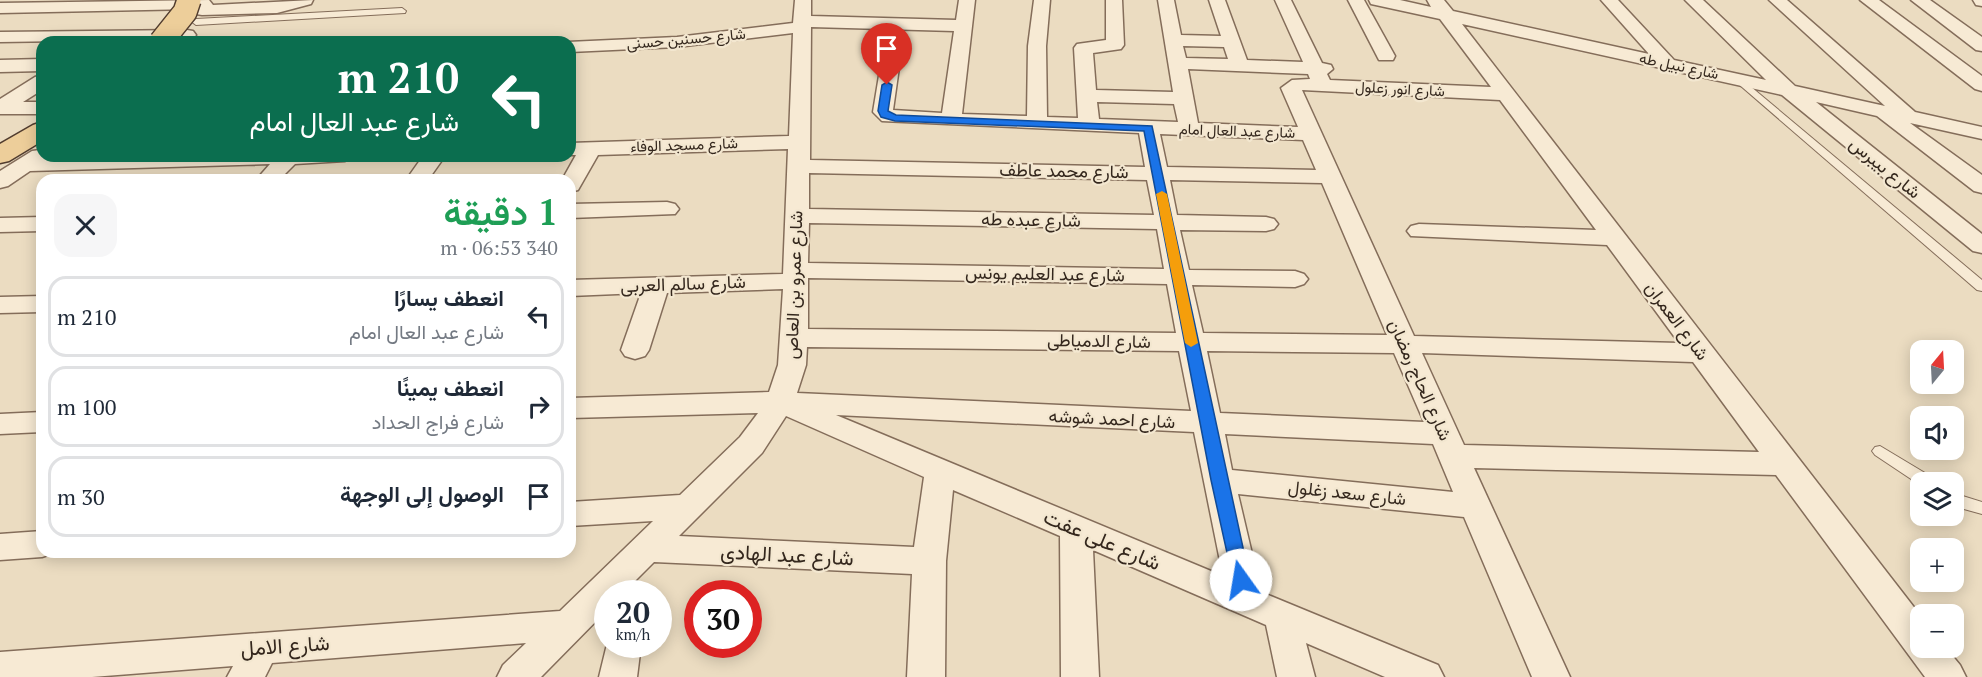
<!DOCTYPE html>
<html lang="ar">
<meta charset="utf-8">
<style>
:root{--surface:#fff;--page:#f6f6f7;--text:#1f2937;--muted:#747a83;--line:#e0e1e3}
body{margin:0;font-family:"PT Serif",Vazirmatn,serif;background:var(--page);color:var(--text);direction:rtl;height:100vh;display:flex;flex-direction:column;font-size:22px;white-space:nowrap}
*{box-sizing:border-box;margin:0}
p{font-size:20px;color:var(--muted)}
.icon{flex:none;width:33px;height:33px;fill:none;stroke:currentColor;stroke-width:2;stroke-linecap:round;stroke-linejoin:round}
.map{position:relative;flex:1;overflow:hidden;direction:ltr}
.panel{position:absolute;left:36px;top:174px;width:540px;height:384px;display:flex;flex-direction:column;background:var(--surface);border-radius:18px;box-shadow:0 3px 15px #0003;direction:rtl}
.panel>*{flex:none}
.guide{position:absolute;left:36px;top:36px;width:540px;height:126px;border-radius:18px;box-shadow:0 3px 15px #0003;direction:rtl;background:#0b6e4f;color:#fff;overflow:hidden}
.needle{width:39px;rotate:18deg}
.buttons{position:absolute;left:1910px;top:340px;display:grid;gap:12px}
.buttons a{display:grid;place-items:center;width:54px;height:54px;border-radius:12px;background:var(--surface);box-shadow:0 3px 15px #0003;font-size:30px}
.speed{position:absolute;left:594px;top:580px;display:flex;gap:12px;font-size:30px;font-weight:700;text-align:center}
.speed>*{display:grid;place-content:center;width:78px;height:78px;border-radius:50%;background:var(--surface);box-shadow:0 3px 15px #0003;line-height:1}
.speed small{font-size:15px;font-weight:400}
.speed .limit{border:9px solid #d22;background:#fff;color:#111}
.pin{position:absolute;display:grid;place-items:center;width:51px;height:51px;color:#fff;margin:-62px -26px;border-radius:50% 50% 50% 0;rotate:-45deg;box-shadow:0 0 6px #0007}
.pin .icon{rotate:45deg}
.me{position:absolute;width:66px;margin:-33px;rotate:347deg;stroke-linejoin:round;filter:drop-shadow(0 0 4px #0008)}
.turn{display:flex;align-items:center;gap:21px;height:126px;padding:0 18px;font-size:27px}
.turn .icon{width:78px;height:78px;stroke-width:2.5}
.turn b{display:block;font-size:42px;line-height:51px}
.round{display:grid;place-items:center;flex:none;width:63px;height:63px;border-radius:18px;background:var(--page)}
.summary{display:flex;align-items:center;justify-content:space-between;height:102px;padding:0 18px}
h1{font-size:36px;font-weight:600;line-height:45px;color:#1e9e55}
ul{padding:0;list-style:none}
li{display:flex;align-items:center;gap:18px;height:81px;margin:0 12px 9px;padding:0 6px;border:3px solid var(--line);border-radius:18px}
li div{flex:1}
li b{display:block;font-size:22px}
li em{font-style:normal}
.map>svg:first-child{display:block}
</style>
<div class="map">
<svg width="1982" height="677" viewBox="0 0 1982 677">
<rect width="100%" height="100%" fill="#ebdcc1"/>
<g fill="none" stroke-linecap="round" stroke-linejoin="round">
<defs>
<g id="service">
<path d="M402,8L406,11L405,13L196,25L192,22L196,19Z"/>
<path d="M1738,76L1982,280V291L1977,290L1735,81L1733,79Z"/>
<path d="M1880,446L1935,479L1937,483H1920V485L1875,455L1872,451L1875,447Z"/>
<path d="M1953,493L1982,502V514L1953,506Z"/>
</g>
<g id="minor">
<path d="M209,0L213,5L313,0L311,4L277,13L202,15L196,14L194,9L0,13V3Z"/>
<path d="M795,0H811V16L956,20L959,0H975L962,114L1027,116L1028,46L1034,0H1050L1046,46L1047,117L1078,118L1074,48L1077,44L1106,40V0H1122L1124,45L1121,49L1093,53L1096,90L1173,92L1158,0H1174L1181,35L1221,36L1209,0H1225L1247,60L1303,62L1275,0H1291L1322,63L1331,65L1333,69L1327,74L1330,80L1491,87L1440,19L1371,4L1369,0H1400L1431,7L1427,0H1444L1453,11L1649,54L1601,0H1618L1674,60L1766,80L1685,0H1703L1795,86L1885,106L1769,0H1787L1915,112L1982,127V139L1910,123L1982,175V193L1974,191L1877,116L1816,102L1982,234V253L1973,251L1782,95L1462,24L1920,615V648H1946L1960,665L1966,677H1925L1776,475L1474,468L1570,677H1532L1464,517L1238,494L1261,592L1438,665L1444,677H1385L1306,643L1315,677H1277L1266,625L1093,550L1099,677H1061L1060,536L953,490L946,561L945,677H907L912,574L654,562L622,594H608V609L541,677H497L503,665L526,643L272,663L265,677H227L233,666L92,677H0V652L560,611L653,521L570,526V502L680,495L740,437L758,413L570,418V398L769,392L778,365L783,289L667,293L649,350L645,356L635,359L625,356L621,350L641,293L570,296V280L783,274L788,149L598,155L578,190L570,192V180H562L576,155H570V143L789,136L793,33L677,47L570,52V42H568L677,37L793,23ZM811,27L954,31L942,113L893,110L903,39L900,35H888L885,39L873,112L882,121L1139,133L1145,167L810,160ZM1183,46L1224,47L1228,59L1186,58ZM1188,69L1308,74L1310,79L1292,80L1281,88L1298,127L1198,123ZM1302,90L1500,100L1596,230L1419,224L1411,226L1407,231L1411,236L1607,245L1679,343L1414,336ZM1097,102L1174,104L1178,122L1099,119ZM1160,134L1303,140L1316,170L1167,167ZM809,173L1147,180L1154,215L809,209ZM1170,180L1322,183L1387,335L1203,333L1192,285L1295,287L1304,284L1308,279L1304,274L1295,271L1189,270L1180,230L1266,231L1274,229L1278,224L1274,219L1266,217L1177,215ZM809,223L1157,229L1164,269L808,263ZM808,278L1167,284L1176,333L808,329ZM807,347L1179,351L1191,411L797,393L806,365ZM1207,351L1394,353L1424,422L1220,413ZM1422,353L1693,362L1759,452L1464,445ZM836,415L1194,432L1223,576ZM786,416L924,477L914,547L679,536L762,453ZM1225,434L1433,444L1453,492L1232,470Z"/>
<path d="M1348,0H1364L1395,56L1393,60H1379Z"/>
<path d="M1860,0H1879L1982,76V91L1975,89Z"/>
<path d="M1911,0H1930L1982,37V51L1976,50Z"/>
<path d="M1973,0H1982V6L1976,5Z"/>
<path d="M187,30L193,31L196,35L193,39L0,42V32Z"/>
<path d="M42,59V71L0,72V60Z"/>
<path d="M42,75V90L23,102H42V114H0V99L35,77Z"/>
<path d="M40,150L42,156H51L50,158L348,156L345,161L295,164L279,180H256L270,164L30,171L8,186L0,188V171L32,151Z"/>
<path d="M423,156H445L428,180H406Z"/>
<path d="M667,202L675,204L679,209L675,214L570,218V204Z"/>
<path d="M42,217V231L0,232V218Z"/>
<path d="M42,296V312L0,313V297Z"/>
<path d="M42,412V432L0,434V414Z"/>
<path d="M42,531V552L54,553L42,557L0,560V534Z"/>
<path d="M608,640V645H641L637,677H599Z"/>
</g>
<path id="primary" d="M42,122V141L9,161L0,163V144L33,125Z"/>
</defs>
<use href="#service" stroke="#846d5a" stroke-width="2"/>
<use href="#minor" stroke="#846d5a" stroke-width="3"/>
<use href="#primary" stroke="#513c2e" stroke-width="3"/>
<use href="#service" fill="#f7ead4" fill-rule="evenodd"/>
<use href="#minor" fill="#f7ead4" fill-rule="evenodd"/>
<use href="#primary" fill="#edce9a" fill-rule="evenodd"/>
<defs>
<path id="primary-bridge" d="M161,42L185,12L189,0"/>
</defs>
<use href="#primary-bridge" stroke="#513c2e" stroke-width="26" stroke-linecap="butt"/>
<use href="#primary-bridge" stroke="#edce9a" stroke-width="23"/>
</g>
<path fill="#1a73e8" stroke="#114b97" stroke-width="1.5" d="M887,82L892,85L888,111L896,115L1152,126L1250,580L1248,585L1241,588L1235,585L1233,580L1211,480L1144,131L895,121L881,117L878,111L882,85Z"/>
<path fill="#f59e0b" d="M1162,191L1167,194L1198,343L1191,347L1185,343L1156,194Z"/>
<g text-anchor="middle" stroke-width="4.5" stroke-linejoin="round" paint-order="stroke">
<g font-size="15" fill="#34271d" stroke="#f3e7d0">
<text transform="translate(686 39) rotate(-5)" y="5">شارع حسنين حسنى</text>
<text transform="translate(1679 66) rotate(12)" y="5">شارع نبيل طه</text>
<text transform="translate(1400 89) rotate(3)" y="5">شارع انور زعلول</text>
<text transform="translate(1237 131) rotate(2)" y="5">شارع عبد العال امام</text>
<text transform="translate(684 145) rotate(-2)" y="5">شارع مسجد الوفاء</text>
</g>
<g font-size="18" fill="#34271d" stroke="#f3e7d0">
<text transform="translate(1885 168) rotate(39)" y="6">شارع بيبرس</text>
<text transform="translate(1064 171) rotate(1)" y="6">شارع محمد عاطف</text>
<text transform="translate(1031 220) rotate(1)" y="6">شارع عبده طه</text>
<text transform="translate(1045 274) rotate(1)" y="6">شارع عبد العليم يونس</text>
<text transform="translate(683 284) rotate(-2)" y="6">شارع سالم العربى</text>
<text transform="translate(794 285) rotate(-88)" y="6">شارع عمرو بن العاص</text>
<text transform="translate(1677 321) rotate(53)" y="6">شارع العمران</text>
<text transform="translate(1099 341) rotate(1)" y="6">شارع الدمياطى</text>
<text transform="translate(1420 380) rotate(66)" y="6">شارع الحاج رمضان</text>
<text transform="translate(1112 419) rotate(3)" y="6">شارع احمد شوشه</text>
<text transform="translate(1347 493) rotate(6)" y="6">شارع سعد زغلول</text>
</g>
<g font-size="21" fill="#34271d" stroke="#f3e7d0">
<text transform="translate(1102 540) rotate(23)" y="7">شارع على عفت</text>
<text transform="translate(787 555) rotate(3)" y="7">شارع عبد الهادى</text>
<text transform="translate(285 646) rotate(-4)" y="7">شارع الامل</text>
</g>
</g>
</svg>
<div class="buttons">
<a><svg class="needle" viewBox="-14 -14 28 28"><path d="M0-13l5 13h-10z" fill="#e53935"/><path d="M0 13l5-13h-10z" fill="#747a83"/></svg></a>
<a><svg class="icon" aria-label="sound" viewBox="0 0 24 24"><path d="M4 9h4l5-4v14l-5-4H4zM17 9q2 3 0 6"/></svg></a>
<a><svg class="icon" aria-label="layers" viewBox="0 0 24 24"><path d="M12 4l9 5-9 5-9-5zM3 14l9 5 9-5"/></svg></a>
<a>+</a>
<a>−</a>
</div>
<div class="speed"><div>20<small>km/h</small></div><div class="limit">30</div></div>
<div class="pin" style="left:887px;top:85px;background:#d93025"><svg class="icon" aria-label="arrive" viewBox="0 0 24 24"><path d="M6 21V4h12l-3 4 3 4H6"/></svg></div>
<svg class="me" style="left:1241px;top:580px" viewBox="-20 -20 40 40"><circle r="19" fill="#fff"/><path d="M0-13L10 11 0 6-10 11z" fill="#1a73e8"/></svg>
<div class="guide">
<div class="turn"><svg class="icon" aria-label="left" viewBox="0 0 24 24"><path d="M17 20v-9H6M10 6l-5 5 5 5"/></svg><div><b>210 m</b>شارع عبد العال امام</div></div>
</div>
<section class="panel">
<div class="summary"><div><h1>1 دقيقة</h1><p>340 m · 06:53</p></div><a class="round"><svg class="icon" aria-label="close" viewBox="0 0 24 24"><path d="M6 6l12 12M18 6L6 18"/></svg></a></div>
<ul>
<li><svg class="icon" aria-label="left" viewBox="0 0 24 24"><path d="M17 20v-9H6M10 6l-5 5 5 5"/></svg><div><b>انعطف يسارًا</b><p>شارع عبد العال امام</p></div><em>210 m</em></li>
<li><svg class="icon" aria-label="right" viewBox="0 0 24 24"><path d="M7 20v-9h11M14 6l5 5-5 5"/></svg><div><b>انعطف يمينًا</b><p>شارع فراج الحداد</p></div><em>100 m</em></li>
<li><svg class="icon" aria-label="arrive" viewBox="0 0 24 24"><path d="M6 21V4h12l-3 4 3 4H6"/></svg><div><b>الوصول إلى الوجهة</b></div><em>30 m</em></li>
</ul>
</section>
</div>
